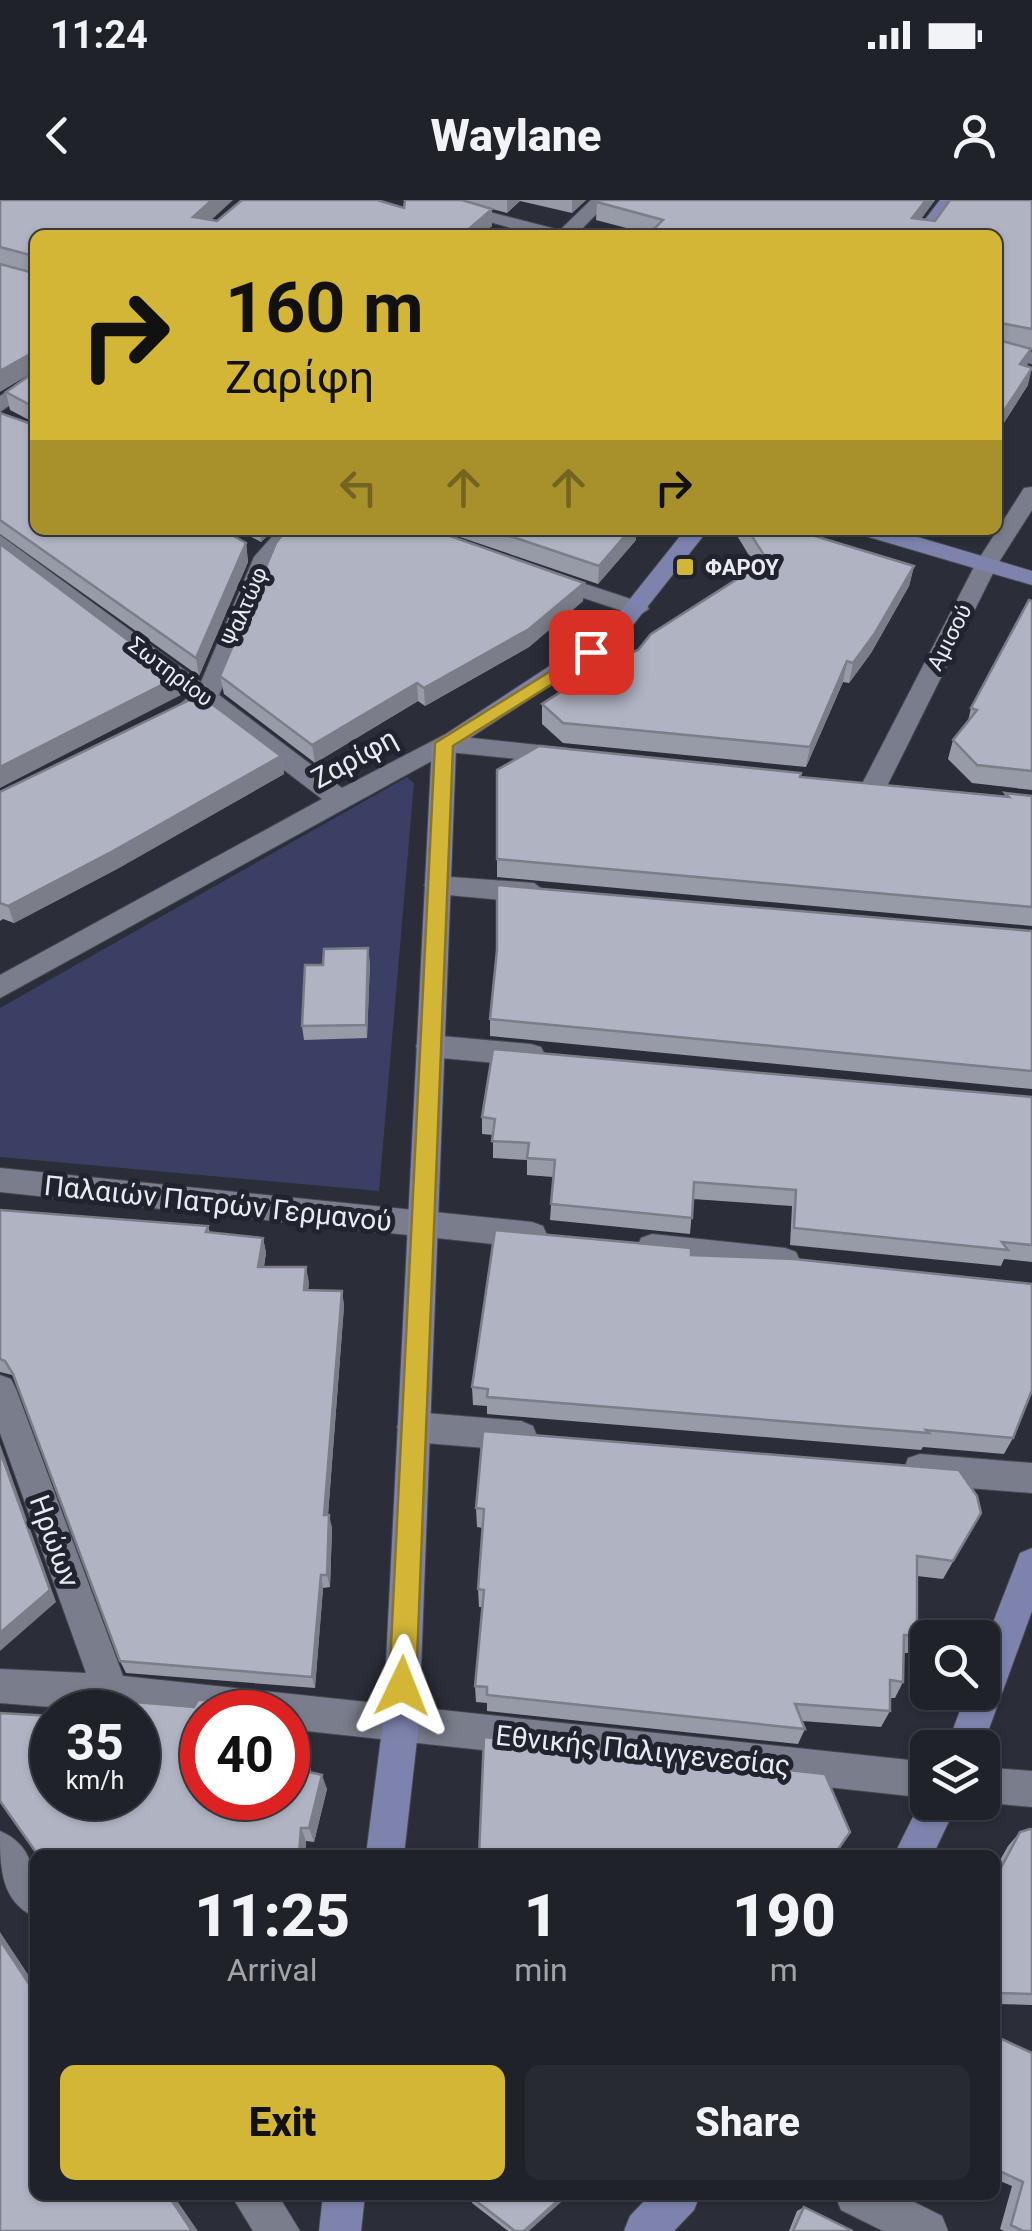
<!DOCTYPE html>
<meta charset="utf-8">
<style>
:root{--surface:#20222a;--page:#282a32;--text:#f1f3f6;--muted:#a2a4a8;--line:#3d3f47;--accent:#d3b635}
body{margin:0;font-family:Roboto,sans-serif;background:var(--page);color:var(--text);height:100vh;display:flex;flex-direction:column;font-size:38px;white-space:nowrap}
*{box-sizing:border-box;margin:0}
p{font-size:32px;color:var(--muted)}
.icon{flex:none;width:55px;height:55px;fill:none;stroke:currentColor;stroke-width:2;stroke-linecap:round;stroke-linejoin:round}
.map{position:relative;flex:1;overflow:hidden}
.drawer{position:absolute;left:30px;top:1650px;width:970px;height:350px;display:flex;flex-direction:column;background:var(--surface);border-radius:15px;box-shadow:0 2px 8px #0004,0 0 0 2px var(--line)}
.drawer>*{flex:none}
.top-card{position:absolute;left:30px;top:30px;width:972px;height:305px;border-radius:15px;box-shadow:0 2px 8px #0004,0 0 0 2px var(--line);background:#d3b635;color:#111;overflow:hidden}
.fabs{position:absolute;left:910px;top:1420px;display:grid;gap:20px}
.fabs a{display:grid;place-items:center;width:90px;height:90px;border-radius:15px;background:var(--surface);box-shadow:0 2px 8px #0004,0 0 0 2px var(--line);font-size:50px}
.speed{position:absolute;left:30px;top:1490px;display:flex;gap:20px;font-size:50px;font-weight:700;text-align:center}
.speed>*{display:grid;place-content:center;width:130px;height:130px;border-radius:50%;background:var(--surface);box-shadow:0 2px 8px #0004,0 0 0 2px var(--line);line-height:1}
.speed small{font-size:25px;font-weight:400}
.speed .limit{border:15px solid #d22;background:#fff;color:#111}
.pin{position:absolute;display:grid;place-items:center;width:85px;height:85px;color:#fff;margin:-42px;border-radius:20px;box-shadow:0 5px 15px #0006}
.me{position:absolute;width:110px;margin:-55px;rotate:2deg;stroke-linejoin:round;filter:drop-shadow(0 0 8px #0008)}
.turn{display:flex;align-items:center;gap:35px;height:210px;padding:0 30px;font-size:45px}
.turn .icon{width:130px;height:130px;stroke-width:2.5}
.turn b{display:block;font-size:70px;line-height:85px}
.lanes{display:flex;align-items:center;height:95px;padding:0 30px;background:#0003;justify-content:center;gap:50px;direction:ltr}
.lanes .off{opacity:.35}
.eta{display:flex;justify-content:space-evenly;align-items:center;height:170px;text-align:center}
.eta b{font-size:60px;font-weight:800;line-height:70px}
.action{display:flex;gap:20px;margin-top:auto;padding:20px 30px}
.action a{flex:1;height:115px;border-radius:15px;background:var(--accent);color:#111;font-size:40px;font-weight:800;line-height:115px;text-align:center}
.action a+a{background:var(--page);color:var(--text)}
.status{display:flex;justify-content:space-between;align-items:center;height:70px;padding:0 50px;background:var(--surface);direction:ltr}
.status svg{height:28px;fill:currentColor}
header{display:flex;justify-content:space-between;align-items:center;height:130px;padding:0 30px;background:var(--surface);font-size:45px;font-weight:800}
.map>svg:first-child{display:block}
</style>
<div class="status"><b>11:24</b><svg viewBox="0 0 49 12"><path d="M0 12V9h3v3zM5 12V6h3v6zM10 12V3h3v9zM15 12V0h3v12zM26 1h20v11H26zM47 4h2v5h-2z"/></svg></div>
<header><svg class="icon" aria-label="back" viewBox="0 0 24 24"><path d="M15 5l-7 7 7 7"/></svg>Waylane<svg class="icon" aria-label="person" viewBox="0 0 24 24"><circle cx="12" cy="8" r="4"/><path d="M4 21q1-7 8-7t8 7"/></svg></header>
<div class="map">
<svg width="1032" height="2031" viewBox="0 0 1032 2031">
<rect width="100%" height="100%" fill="#2b2d38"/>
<path fill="#3a3f63" d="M407,577L414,583L379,991L0,957V808Z"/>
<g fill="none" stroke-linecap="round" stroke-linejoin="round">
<defs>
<g id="street">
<path d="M413,0H443L560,30L591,0H610L576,35H535Z"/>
<path d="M998,144L1032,152V164L998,156Z"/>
<path d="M35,172V188L0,212V196Z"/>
<path d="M1032,287V310L997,365L887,586L883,592H865L861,586L975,365L1024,288Z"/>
<path d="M278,330H301L275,359L219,495L342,588L444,535L566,548L578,556L566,564L448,552L0,798V775L322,599L204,509L190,514L181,512L178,506L188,497L0,353V335L201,482L254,357Z"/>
<path d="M546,371L646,404L649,409L638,416L538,383L535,378Z"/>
<path d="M437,676L534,683L547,693L534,703L437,694L424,685Z"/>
<path d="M430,835L531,844L541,847L545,855L541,863L531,866L430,857L420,854L416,846L420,838Z"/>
<path d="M0,968L532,1022L543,1026L547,1035L543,1044L532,1048L0,992Z"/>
<path d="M652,1034L785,1048L796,1052L800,1061L796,1070L785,1074L652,1060L641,1056L637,1047L641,1038Z"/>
<path d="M0,1175L11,1179L16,1189L123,1476L928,1562V1598L288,1529V1512H202V1519L0,1503V1469L86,1473L0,1233Z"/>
<path d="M413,1212L521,1221L533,1226L537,1236L533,1246L521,1251L413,1242L402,1237L397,1227L402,1217Z"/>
<path d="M920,1254L1032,1263V1293L920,1284L908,1280L904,1269L908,1258Z"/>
<path d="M982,1567L1032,1571V1607L980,1602Z"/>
<path d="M0,1631C38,1647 35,1682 35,1717C0,1701 0,1666 0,1631Z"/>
<path d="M231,1995H278L300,2031H253Z"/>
<path d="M835,1995H900L942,2016L948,2031H883L841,2010Z"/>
</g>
<g id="secondary">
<path d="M940,0H958L932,35H913Z"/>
<path d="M685,330H708L622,439L456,547L419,1522L404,1655H366L383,1522L432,543L606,429Z"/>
<path d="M859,330H894L1032,371V385L862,335Z"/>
<path d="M1032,1348V1411L982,1548H946L967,1492H982V1451L1020,1353Z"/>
<path d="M927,1589L928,1602H958L933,1655H894Z"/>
<path d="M323,1995H365L361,2031H319Z"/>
<path d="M650,1995H700L694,2010L674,2031H624L630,2016Z"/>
</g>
</defs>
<use href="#street" stroke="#464852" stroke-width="2"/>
<use href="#secondary" stroke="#464852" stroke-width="2"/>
<use href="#street" fill="#7a7d8b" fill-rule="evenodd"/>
<use href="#secondary" fill="#7d83ad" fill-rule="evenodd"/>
</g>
<g fill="#979aa7">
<path d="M0,0L217,21L404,8L405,0H586L572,13L520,1L507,13L485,7L492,26L35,330L246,343L248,362L199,476L0,334V213L34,225L33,222L10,210L6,192L33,173V72L0,64Z"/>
<path d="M935,0L921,19L935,21L1032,0V148L1021,146L1027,166L1028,185L998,232V35L649,34L596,20L597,2Z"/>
<path d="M238,330H274L261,342Z"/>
<path d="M439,330H636V340L598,384Z"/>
<path d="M736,330H795L914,366L909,386L871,453L849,483L843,482L806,567L563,543L542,524V504L638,450L756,367L736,334Z"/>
<path d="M583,401L529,447L425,506L418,501L315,563L224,494L220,476Z"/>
<path d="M1032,401V590L972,583L948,559L953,540L968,521L971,508Z"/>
<path d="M281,556L284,574L117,669L14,723L3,719L0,721V592Z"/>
<path d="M497,570L800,577L1004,597L1005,593L1032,596V726L497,677Z"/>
<path d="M1032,731V889L490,836V819Z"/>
<path d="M370,762L367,838L304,840L302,826L323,765Z"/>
<path d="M1032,897V1062L1004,1059L1001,1066L790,1045L792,1006L693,999L690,1034L550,1020L553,977L527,975V960L493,958V935L482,934V917Z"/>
<path d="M0,1010L208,1026L210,1033L263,1038L266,1053L264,1067L309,1082L308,1090L342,1091L344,1106L328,1315L332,1328L330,1387L323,1388L315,1488L126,1473L120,1461L15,1180L12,1175L0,1172Z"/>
<path d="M691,1055L1013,1238L1004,1254L923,1247L921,1250L487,1214V1206L473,1205L472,1187Z"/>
<path d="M476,1308L981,1313L943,1379L917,1376V1436L908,1453H904L903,1482L895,1498H890V1511L881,1527L802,1521L805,1529L798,1544L487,1511V1503L476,1502L475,1486L483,1407H479L478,1389L483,1328L477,1327Z"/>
<path d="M306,1553L311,1572L327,1589L314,1642L306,1641L305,1655H38L52,1598H202Z"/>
<path d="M1032,1629V1805L995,1804V1669L1008,1646L1020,1632Z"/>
<path d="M995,1836L1032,2031H1004L1000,2029L1012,1986L995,1979Z"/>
<path d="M471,1995L529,2031H508L472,2003Z"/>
<path d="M804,2007L853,2031H789L797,2011Z"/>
</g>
<g fill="#7b7d88">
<path d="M212,0H233L195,35L193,17Z"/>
<path d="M507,0H520L507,13Z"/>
<path d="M572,0H586L572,13Z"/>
<path d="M926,0H935L909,35L912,18Z"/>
<path d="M492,9V26L482,35H462Z"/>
<path d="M1031,149L1027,167L1020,164Z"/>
<path d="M34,152L35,171L0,192V171Z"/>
<path d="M1032,168L1028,185L998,232V220Z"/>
<path d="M260,330H274L261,342Z"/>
<path d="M627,330H636V340L598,384L599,366Z"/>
<path d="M246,343L248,362L199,476L196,458Z"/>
<path d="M914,366L909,386L871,453L849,483L853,463Z"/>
<path d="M584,383L583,401L529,447L425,506L424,488Z"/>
<path d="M847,461L843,482L806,567L810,547Z"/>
<path d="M177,477L181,495L0,588V567Z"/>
<path d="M417,483L418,501L315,563L312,545Z"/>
<path d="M281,556L284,574L117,669L14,723L8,706Z"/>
<path d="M368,748L370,762L367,838L366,825Z"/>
<path d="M263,1038L266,1053L261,1082L258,1067Z"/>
<path d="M306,1067L309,1082L307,1105L304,1090Z"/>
<path d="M342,1091L344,1106L327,1328L324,1315Z"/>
<path d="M0,1244L56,1402L0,1451Z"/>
<path d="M329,1315L332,1328L330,1387L327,1375Z"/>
<path d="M321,1375L323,1388L315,1488L312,1477Z"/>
<path d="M235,1500L240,1512H234Z"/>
<path d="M306,1553L311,1568L310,1586L305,1571Z"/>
<path d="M322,1575L327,1589L314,1642L309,1628Z"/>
<path d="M301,1628L306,1641L305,1655H299Z"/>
<path d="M0,1732L35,1785V1793L0,1740Z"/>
<path d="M168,1995H173L198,2031H192Z"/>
<path d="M564,1995H569L529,2031H524Z"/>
</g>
<g fill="#b0b3c2" stroke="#7b7d88" stroke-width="2.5">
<path d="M0,0H212L193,17L217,21L242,0H377L404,8L405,0H462L492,9L462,35H35V330H223L246,343L196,458L0,320V213L34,225L32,206L6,192L33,173L34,152L0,171V64L33,73L34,56L0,47Z"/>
<path d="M599,0H926L912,18L935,21L950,0H1032V129L1000,123L999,140L1031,149L1020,164L1032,168L998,220V35H648L663,20L597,2Z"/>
<path d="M286,330H433L584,383L529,429L424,488L417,483L312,545L220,476L276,343Z"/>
<path d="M492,330H630L599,366Z"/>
<path d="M748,330H795L914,366L875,433L853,463L847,461L810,547L563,523L542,504L596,469L638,450L651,434L767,360Z"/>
<path d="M0,344L177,477L0,567Z"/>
<path d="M1029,400L1032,401V571L977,565L953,540L977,510L971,508Z"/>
<path d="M200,495L281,556L113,651L8,706L0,703V592Z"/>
<path d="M539,546L801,573L800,577L1009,597L1005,593L1032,596V707L497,659V570Z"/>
<path d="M497,685L1032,731V871L490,819L497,750Z"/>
<path d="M368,748L366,825L302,826L305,765H323L324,749Z"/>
<path d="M493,849L1032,897V1045L1002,1042L1008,1050L794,1028L796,990L694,982L692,1018L551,1004L555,960L527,958L529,943L492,941L495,919L482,917Z"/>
<path d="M0,1010L208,1026L206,1032L263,1038L258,1067H306L304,1090L342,1091L324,1315H329L327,1375H321L312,1477L120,1461L13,1174L5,1161L0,1159Z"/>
<path d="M495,1030L691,1048V1055L794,1059L1032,1084V1190L1013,1238L926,1230L929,1233L487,1197L488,1189L472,1187Z"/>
<path d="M483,1231L959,1270L977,1296L981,1313L953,1361L917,1356V1436L904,1435L903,1482L890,1480V1511L795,1504L805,1529L487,1495V1487L475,1486L484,1390L478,1389L484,1309L476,1308Z"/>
<path d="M0,1251L50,1390L0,1433Z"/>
<path d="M198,1500H235L234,1512H202V1598H288V1550L306,1553L305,1571L322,1575L309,1628H301L299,1655H38L0,1601V1513L52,1516V1598H138V1520H140L134,1502L194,1507Z"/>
<path d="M484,1537L825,1574L850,1632L834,1655H479Z"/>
<path d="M1030,1629H1032V1794L995,1793V1679L1020,1632Z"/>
<path d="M0,1740L35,1793V1995H168L192,2031H0Z"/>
<path d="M995,1836L1032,1853V2031H1023L1011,2025L1023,1982L995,1969Z"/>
<path d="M471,1995H564L524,2031H515L471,1997Z"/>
<path d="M804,2007L853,2031H793Z"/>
</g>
<path fill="#d3b635" stroke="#897622" stroke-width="2.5" d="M591,446L600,452L597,456L453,546L416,1486L412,1495L402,1499L393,1495L389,1486L435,543Z"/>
<rect fill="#d3b635" stroke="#21232e" stroke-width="4" x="675" y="357" width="20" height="20" rx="5"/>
<g text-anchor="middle" stroke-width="10" stroke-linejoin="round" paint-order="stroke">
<g font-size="22" font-weight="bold" fill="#e9eaf2" stroke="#21232e" text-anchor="start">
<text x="705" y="375">ΦΑΡΟΥ</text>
</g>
<g font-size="22" fill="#e9eaf2" stroke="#21232e">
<text transform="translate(244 406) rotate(-67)" y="8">Ψαλτώφ</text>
<text transform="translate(949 437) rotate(-63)" y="8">Αμισού</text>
<text transform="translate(171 471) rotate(37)" y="8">Σωτηρίου</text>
</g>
<g font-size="28" fill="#e9eaf2" stroke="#21232e">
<text transform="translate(354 558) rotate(-29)" y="10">Ζαρίφη</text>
<text transform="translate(218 1003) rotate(6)" y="10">Παλαιών Πατρών Γερμανού</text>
<text transform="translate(55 1341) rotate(70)" y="10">Ηρώων</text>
<text transform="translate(643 1550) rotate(6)" y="10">Εθνικής Παλιγγενεσίας</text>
</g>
</g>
</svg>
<div class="fabs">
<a><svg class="icon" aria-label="search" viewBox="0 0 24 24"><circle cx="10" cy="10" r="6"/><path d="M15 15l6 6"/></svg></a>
<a><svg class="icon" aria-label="layers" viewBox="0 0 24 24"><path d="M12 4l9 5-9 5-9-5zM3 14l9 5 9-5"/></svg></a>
</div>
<div class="speed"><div>35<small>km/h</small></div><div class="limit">40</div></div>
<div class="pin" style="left:591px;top:452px;background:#d93025"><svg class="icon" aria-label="arrive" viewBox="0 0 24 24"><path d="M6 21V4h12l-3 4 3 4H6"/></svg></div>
<svg class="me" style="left:402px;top:1486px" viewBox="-20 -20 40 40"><path d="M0-17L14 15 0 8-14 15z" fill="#d3b635" stroke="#fff" stroke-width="4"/></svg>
<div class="top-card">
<div class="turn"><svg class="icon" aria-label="right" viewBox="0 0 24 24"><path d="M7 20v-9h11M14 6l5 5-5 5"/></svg><div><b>160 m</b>Ζαρίφη</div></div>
<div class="lanes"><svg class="icon off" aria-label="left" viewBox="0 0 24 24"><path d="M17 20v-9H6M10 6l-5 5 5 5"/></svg><svg class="icon off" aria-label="ahead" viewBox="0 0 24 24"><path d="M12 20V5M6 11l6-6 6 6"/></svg><svg class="icon off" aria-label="ahead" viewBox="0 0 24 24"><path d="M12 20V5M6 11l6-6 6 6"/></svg><svg class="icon" aria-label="right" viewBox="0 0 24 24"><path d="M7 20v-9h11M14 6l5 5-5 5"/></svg></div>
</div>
<section class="drawer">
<div class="eta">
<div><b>11:25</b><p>Arrival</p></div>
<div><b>1</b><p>min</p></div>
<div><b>190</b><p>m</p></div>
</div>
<div class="action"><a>Exit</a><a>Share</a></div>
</section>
</div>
